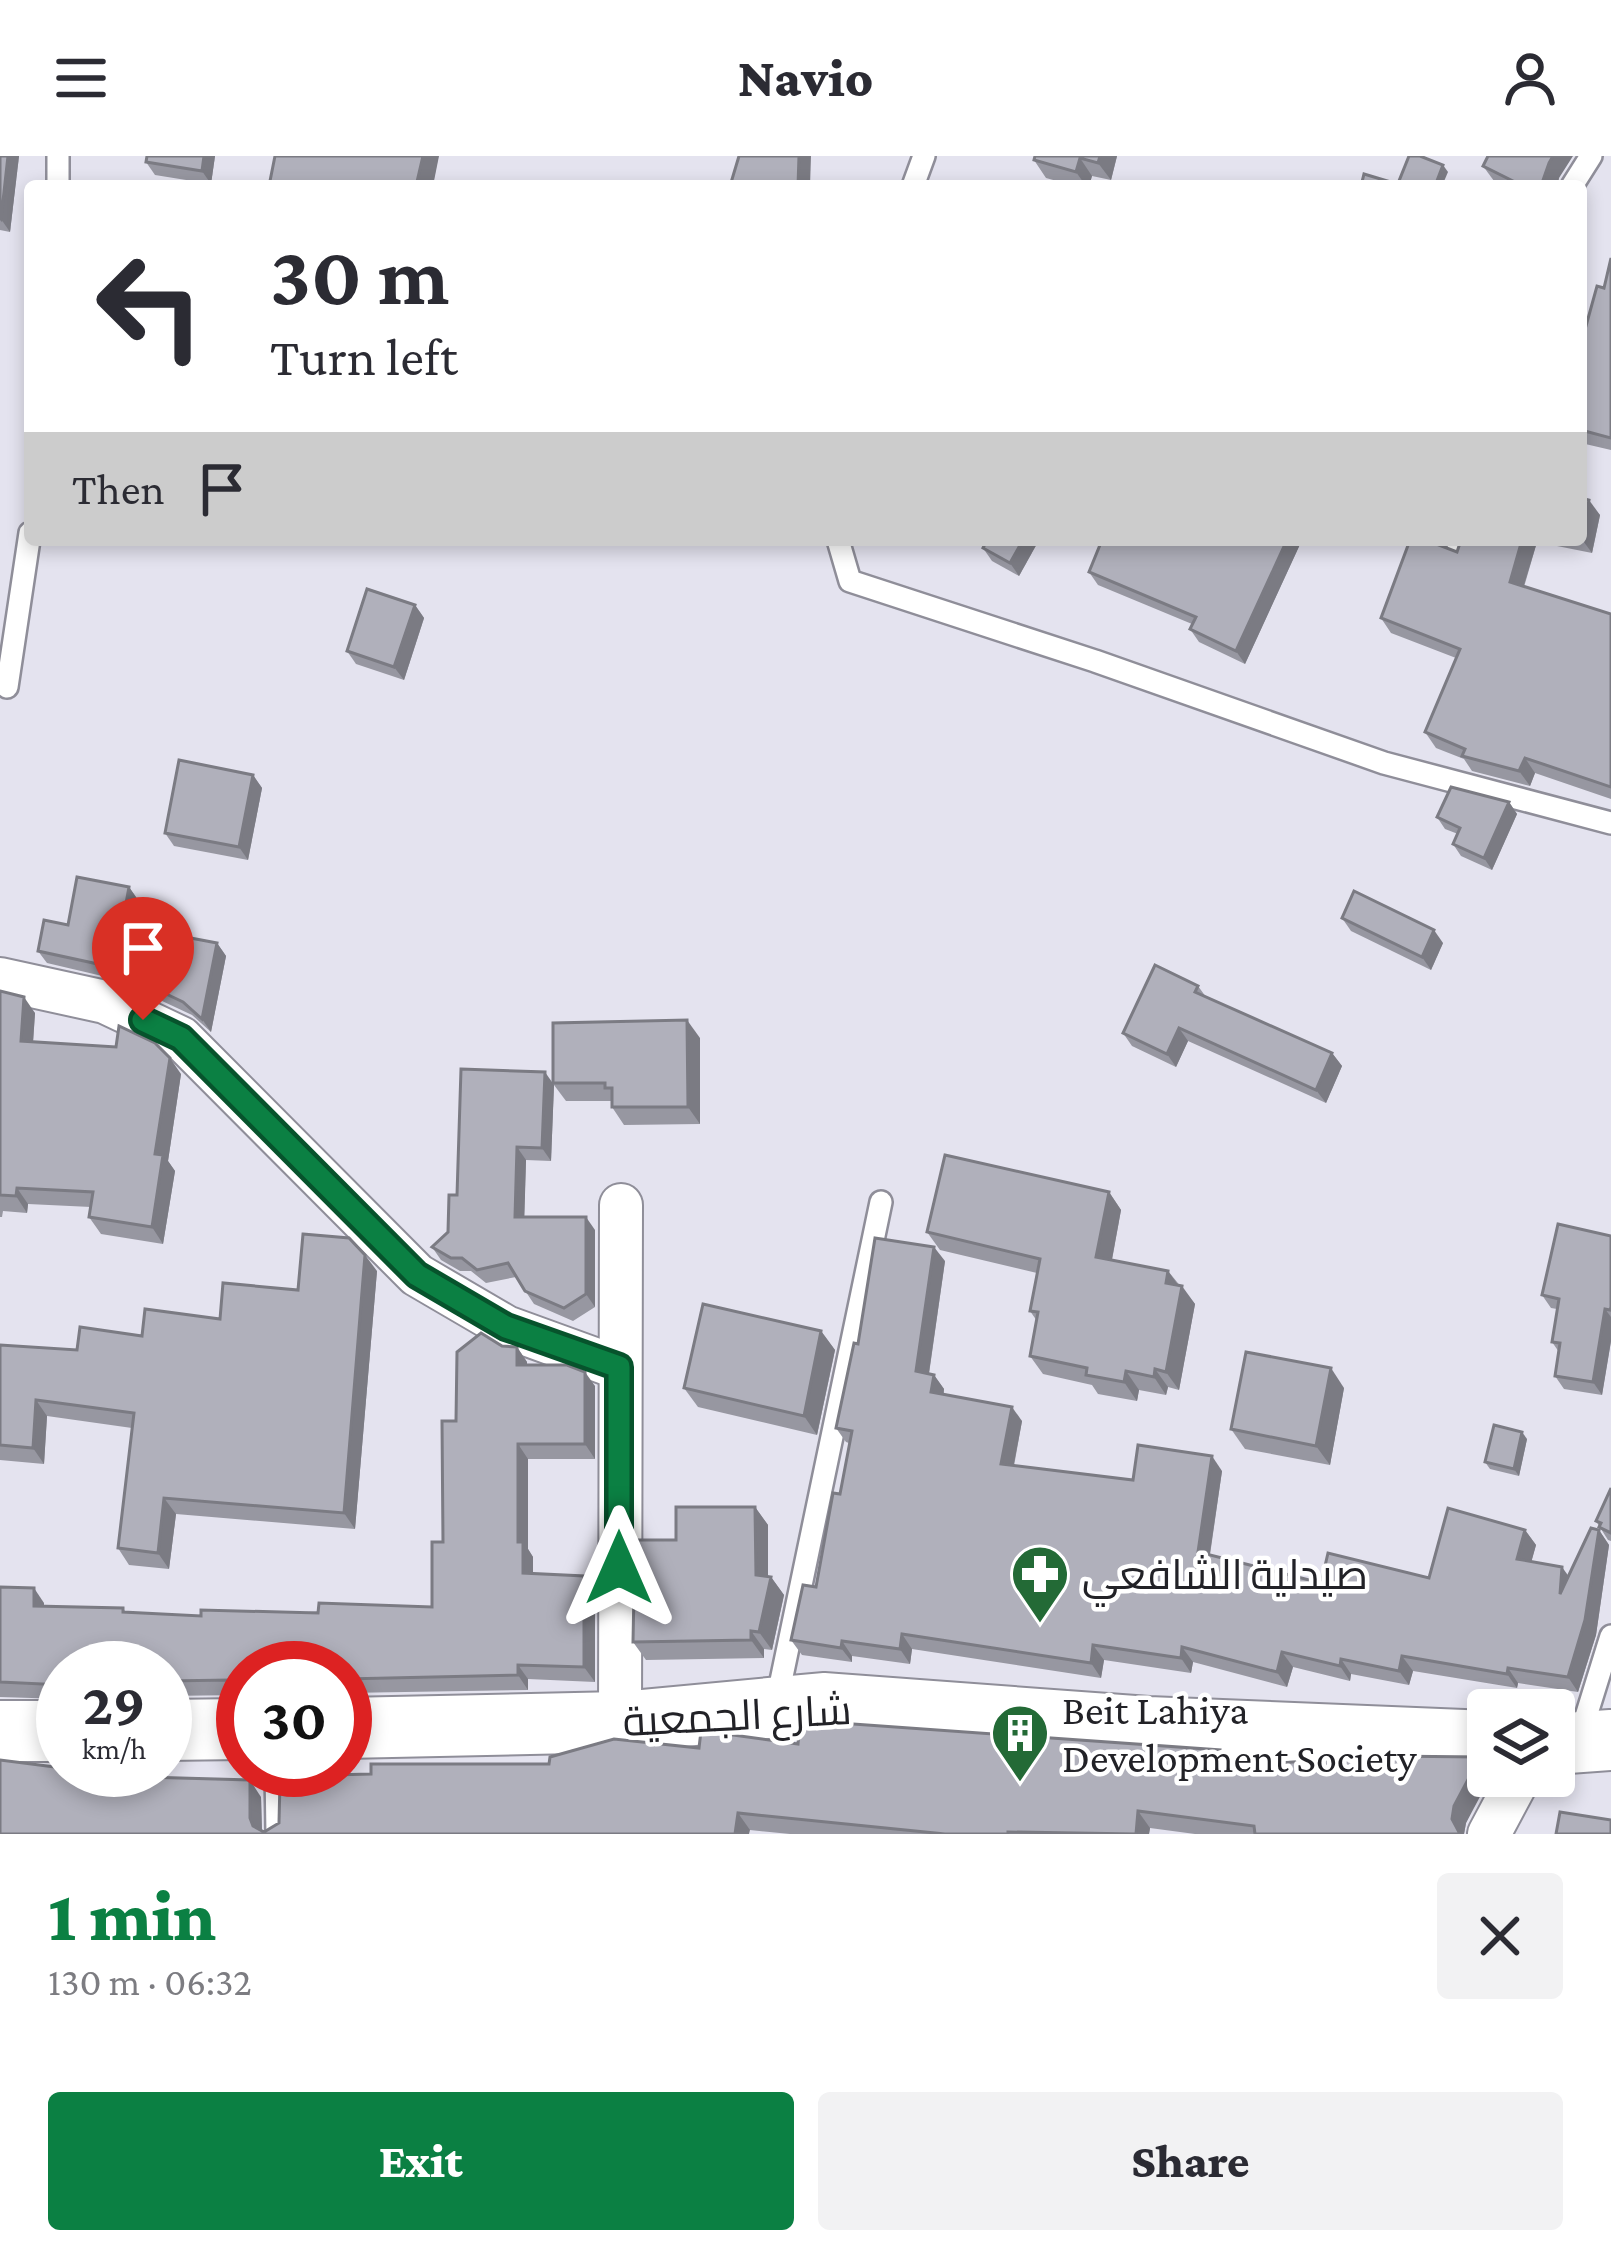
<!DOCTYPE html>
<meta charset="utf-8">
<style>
:root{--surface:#fff;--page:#f2f2f3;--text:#2b2b33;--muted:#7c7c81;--accent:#0b8043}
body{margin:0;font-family:"Crimson Pro",Cairo,serif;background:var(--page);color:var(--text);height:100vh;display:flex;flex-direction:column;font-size:45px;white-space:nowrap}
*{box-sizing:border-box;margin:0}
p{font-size:39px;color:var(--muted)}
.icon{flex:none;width:66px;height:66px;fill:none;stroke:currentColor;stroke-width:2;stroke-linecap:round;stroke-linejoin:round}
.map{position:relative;height:1678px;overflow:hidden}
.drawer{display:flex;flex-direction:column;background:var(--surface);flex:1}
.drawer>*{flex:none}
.guide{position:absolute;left:24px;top:24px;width:1563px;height:366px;border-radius:12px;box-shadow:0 6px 18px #0003;background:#fff;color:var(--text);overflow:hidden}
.buttons{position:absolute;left:1467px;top:1533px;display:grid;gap:24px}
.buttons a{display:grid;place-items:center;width:108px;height:108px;border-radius:12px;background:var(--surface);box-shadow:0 6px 18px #0003;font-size:60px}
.speed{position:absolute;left:36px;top:1485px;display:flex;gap:24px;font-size:60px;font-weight:700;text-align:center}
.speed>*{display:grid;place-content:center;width:156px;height:156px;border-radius:50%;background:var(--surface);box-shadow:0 6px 18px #0003;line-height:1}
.speed small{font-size:30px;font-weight:400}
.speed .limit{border:18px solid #d22;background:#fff;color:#111}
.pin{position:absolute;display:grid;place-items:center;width:102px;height:102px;color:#fff;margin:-123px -51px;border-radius:50% 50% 50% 0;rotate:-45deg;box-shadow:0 0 12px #0007}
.pin .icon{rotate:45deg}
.me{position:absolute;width:132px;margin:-66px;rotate:0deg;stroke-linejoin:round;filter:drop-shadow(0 0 9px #0008)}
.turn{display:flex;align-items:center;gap:42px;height:252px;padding:0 48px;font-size:54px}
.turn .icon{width:156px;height:156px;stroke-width:2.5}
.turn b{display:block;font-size:84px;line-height:102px}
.then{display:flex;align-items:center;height:114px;padding:0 48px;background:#0003;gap:24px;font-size:45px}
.round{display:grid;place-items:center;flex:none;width:126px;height:126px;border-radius:12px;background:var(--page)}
.head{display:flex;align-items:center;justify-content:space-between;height:204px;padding:0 48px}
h1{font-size:72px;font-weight:800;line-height:90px;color:var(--accent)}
.action{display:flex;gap:24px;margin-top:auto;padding:24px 48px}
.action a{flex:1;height:138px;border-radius:12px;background:var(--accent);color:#fff;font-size:48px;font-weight:800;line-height:138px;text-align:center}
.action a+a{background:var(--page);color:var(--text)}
header{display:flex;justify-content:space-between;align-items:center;height:156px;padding:0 48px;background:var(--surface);font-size:54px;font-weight:800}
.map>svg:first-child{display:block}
</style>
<header><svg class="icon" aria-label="menu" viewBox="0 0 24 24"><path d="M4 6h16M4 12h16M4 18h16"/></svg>Navio<svg class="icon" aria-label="person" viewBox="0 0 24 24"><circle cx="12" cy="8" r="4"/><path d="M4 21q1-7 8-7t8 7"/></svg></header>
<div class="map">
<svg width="1611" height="1678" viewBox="0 0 1611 1678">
<rect width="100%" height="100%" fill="#e4e3ef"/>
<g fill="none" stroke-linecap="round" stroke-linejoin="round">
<defs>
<g id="lane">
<path d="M58,0V30"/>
<path d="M913,30L924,0"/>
<path d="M1572,30L1591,0"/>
<path d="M838,384L850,425L1095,505L1384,607L1611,667"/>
<path d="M1458,392L1460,384"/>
<path d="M7,531L30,377"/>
<path d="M776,1549L881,1046"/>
<path d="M1579,1583L1611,1480"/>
<path d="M276,1614L277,1678"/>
</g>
<g id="street">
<path d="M0,823L105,846L181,882L417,1119L506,1171L619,1212"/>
<path d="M620,1566L621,1049"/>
<path d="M1489,1678L1520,1620"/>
</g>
<g id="secondary">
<path d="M345,1572L620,1566L823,1547L1148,1571L1488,1585"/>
<path d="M165,1574L243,1573"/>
<path d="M0,1575H63"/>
<path d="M1554,1588L1611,1584"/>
</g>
</defs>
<use href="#lane" stroke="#8f8e99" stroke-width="26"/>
<use href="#street" stroke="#8f8e99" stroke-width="46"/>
<use href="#secondary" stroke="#8f8e99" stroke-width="64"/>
<use href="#lane" stroke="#fff" stroke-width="21"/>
<use href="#street" stroke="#fff" stroke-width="42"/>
<use href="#secondary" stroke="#fff" stroke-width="60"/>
</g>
<g fill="#9797a1">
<path d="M0,0H19L10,76L0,74Z"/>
<path d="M215,0L211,28L155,19L146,6Z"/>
<path d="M1035,0H1117L1111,24L1092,20L1089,30H1075L1046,22L1034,4Z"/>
<path d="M1483,10L1559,22L1557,30H1503L1494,25Z"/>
<path d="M1611,102V294L1581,287V188L1604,132Z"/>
<path d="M1581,342L1600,359L1592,397L1537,386L1524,431L1611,458V643L1535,617L1530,630L1472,615L1464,603L1436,592L1425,576L1456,502L1391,477L1381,462L1457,396L1461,384H1581Z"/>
<path d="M1039,384L1019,420L992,405L983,392Z"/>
<path d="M1102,384H1302L1245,508L1199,486L1190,473L1192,468L1098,429L1089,416Z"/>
<path d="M415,449L424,462L404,524L356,508L347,495Z"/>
<path d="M253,619L262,632L248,704L174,690L165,677Z"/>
<path d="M1509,646L1517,658L1492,714L1461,700L1453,688L1458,678L1445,673L1437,661Z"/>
<path d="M129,731L138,744L133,771L217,787L226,800L211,876L192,859L115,823L47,807L38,795L68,769Z"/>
<path d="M1342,762L1443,787L1431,814L1351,775Z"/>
<path d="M1198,830L1206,841L1332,897L1342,910L1326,947L1188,885L1176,911L1132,890L1123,877Z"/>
<path d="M0,835L35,857L33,886L181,918L168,1005L175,1015L163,1088L101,1078L89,1061L91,1051L28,1048L27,1057L3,1055L2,1061H0Z"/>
<path d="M700,882V968L624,969L612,951V945H566L554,929L551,1005L526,1004L524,1061L595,1074V1151L573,1165L534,1148L516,1121L486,1127L471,1115H460L441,1104L432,1091L448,1076L457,1039L553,927Z"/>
<path d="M1109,1036L1121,1054L1112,1104L1168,1115L1195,1148L1179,1234L1168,1231L1166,1239L1139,1234L1137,1245L1098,1238L1092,1229L1043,1218L1030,1200L1037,1165L1030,1155L1037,1117L940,1094L927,1076Z"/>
<path d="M1611,1080V1185L1602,1239L1564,1233L1555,1220L1559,1196L1552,1186L1557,1153L1551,1152L1542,1139Z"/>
<path d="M945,1105L929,1218L934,1219L944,1233V1238L1022,1265L1014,1310L1133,1324L1222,1315L1210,1399L1321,1427L1429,1422L1525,1374L1536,1389L1531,1406L1569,1420L1599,1374L1609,1389L1596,1479L1578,1536L1518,1527L1517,1532L1413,1515L1409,1529L1351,1518L1350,1525L1293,1511L1287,1531L1193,1506L1191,1517L1104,1504L1101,1522L912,1493L910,1508L852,1500V1506L802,1499L791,1484L816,1431L840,1338L849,1287L846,1286L836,1272L858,1188Z"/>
<path d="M377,1115L355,1373L176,1358L169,1413L129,1409L118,1392L132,1272L47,1260L44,1308L0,1304V1189L77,1194L220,1163L298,1134Z"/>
<path d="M821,1175L835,1194L817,1279L698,1251L684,1232Z"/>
<path d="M502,1190L517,1191L527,1206V1209L595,1230V1303H528V1393L533,1401V1417L595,1434V1526L528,1523V1534L345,1537V1512H243V1539L165,1540V1512H63V1543L0,1541V1431L44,1447V1450L123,1452L126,1457L201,1460L432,1451L443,1386L456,1265Z"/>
<path d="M1344,1232L1330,1309L1245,1293L1231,1273Z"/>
<path d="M1527,1283L1519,1320L1490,1313L1485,1306Z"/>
<path d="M1611,1332V1385L1608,1384L1596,1365Z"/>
<path d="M755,1351L768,1369V1421H771L784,1439L772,1494L764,1493V1502L646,1504L633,1486Z"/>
<path d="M798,1588L1232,1610L1480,1601L1488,1613V1620L1466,1667L1464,1678H1195L1150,1672L1149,1678H790L750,1674L0,1678L55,1611L146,1614L151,1621L261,1641L262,1675L264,1676L279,1667L290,1626L371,1618L549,1608L699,1592Z"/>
</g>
<g fill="#7b7b83">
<path d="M8,0H19L10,76L1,63Z"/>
<path d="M204,0H215L211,28L202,15Z"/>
<path d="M423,0H439L433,30H416Z"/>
<path d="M799,0H811L810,30H798Z"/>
<path d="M1100,0H1117L1111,24L1098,7Z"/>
<path d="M1553,0H1573L1559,22L1557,30H1541L1549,7Z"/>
<path d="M1080,2L1092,20L1089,30H1086L1076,16Z"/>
<path d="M1443,9L1448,16L1442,30H1435Z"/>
<path d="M1589,344L1600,359L1592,397L1581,382Z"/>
<path d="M1023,384H1039L1019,420L1010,407Z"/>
<path d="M1287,384H1302L1245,508L1236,495Z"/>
<path d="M1522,384H1535L1537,386L1520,442L1510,426Z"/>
<path d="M415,449L424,462L404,524L394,511Z"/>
<path d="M1525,602L1535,617L1530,630L1519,615Z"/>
<path d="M253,619L262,632L248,704L239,691Z"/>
<path d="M1509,646L1517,658L1492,714L1484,702Z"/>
<path d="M129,731L138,744L131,782L122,769Z"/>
<path d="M1434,774L1443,787L1431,814L1422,801Z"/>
<path d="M217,787L226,800L211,876L202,863Z"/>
<path d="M24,841L35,857L32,901L21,885Z"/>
<path d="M687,864L700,882V968L688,951Z"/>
<path d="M1179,872L1188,885L1176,911L1167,898Z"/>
<path d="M1332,897L1342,910L1326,947L1316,934Z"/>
<path d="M170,902L181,918L168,1005L175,1015L163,1088L152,1071L155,998Z"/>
<path d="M545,916L554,929L551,1005L542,992Z"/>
<path d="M517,991L526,1004L524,1074L515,1061Z"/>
<path d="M17,1032L28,1048L27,1057L16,1040Z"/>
<path d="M1109,1036L1121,1054L1109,1119L1096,1101Z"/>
<path d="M586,1061L595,1074V1151L586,1138Z"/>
<path d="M934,1091L945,1105L927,1230L916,1215Z"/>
<path d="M365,1099L377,1115L355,1373L344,1357Z"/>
<path d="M1168,1115L1181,1133L1166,1127Z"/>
<path d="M1182,1130L1195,1148L1179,1234L1166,1216Z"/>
<path d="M1605,1153L1611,1161V1185L1602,1239L1593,1226Z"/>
<path d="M821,1175L835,1194L817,1279L804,1260Z"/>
<path d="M517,1191L527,1206V1224L517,1209Z"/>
<path d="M1331,1212L1344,1232L1330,1309L1316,1290Z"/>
<path d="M1155,1213L1168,1231L1166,1239L1154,1221Z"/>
<path d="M1126,1215L1139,1234L1137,1245L1124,1226Z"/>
<path d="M585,1216L595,1230V1303L585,1288Z"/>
<path d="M934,1219L944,1233L941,1250L931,1236Z"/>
<path d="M36,1244L47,1260L44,1308L33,1292Z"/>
<path d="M1012,1251L1022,1265L1011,1323L1001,1308Z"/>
<path d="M1522,1276L1527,1283L1519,1320L1514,1313Z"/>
<path d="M518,1288L528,1303V1393L533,1401V1431L523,1417L518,1386Z"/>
<path d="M1212,1300L1222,1315L1208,1410L1198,1396Z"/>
<path d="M164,1342L176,1358L169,1413L158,1397Z"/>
<path d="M755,1351L768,1369V1433L771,1421L784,1439L772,1494L759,1476L756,1419Z"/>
<path d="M1525,1374L1536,1389L1528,1418L1517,1403Z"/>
<path d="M1599,1374L1609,1389L1596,1479L1578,1536L1568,1521Z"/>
<path d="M1562,1411L1572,1425L1560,1438Z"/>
<path d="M584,1420L595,1434V1526L584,1511Z"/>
<path d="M34,1432L44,1447V1464L34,1450Z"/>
<path d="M751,1475L764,1493V1502L751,1484Z"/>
<path d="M902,1478L912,1493L910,1508L900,1493Z"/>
<path d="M842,1485L852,1500V1506L841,1492Z"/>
<path d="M1093,1489L1104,1504L1101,1522L1091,1507Z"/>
<path d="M1182,1491L1193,1506L1191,1517L1181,1502Z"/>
<path d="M1282,1496L1293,1511L1287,1531L1277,1516Z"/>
<path d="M1402,1500L1413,1515L1409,1529L1399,1515Z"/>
<path d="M1341,1503L1351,1518L1350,1525L1340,1510Z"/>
<path d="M518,1509L528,1523V1534L518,1519Z"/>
<path d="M1508,1512L1518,1527L1517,1532L1507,1518Z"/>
<path d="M1220,1594L1232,1611H1218Z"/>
<path d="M1480,1601L1488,1613V1620H1491L1466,1667L1464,1678H1460L1452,1663L1454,1650Z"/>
<path d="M250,1624L261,1641L262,1678L253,1670L250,1662Z"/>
<path d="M1138,1655L1150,1672L1149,1678H1136Z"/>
<path d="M738,1657L750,1674L749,1678H735Z"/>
</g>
<g fill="#b0b0bb" stroke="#7b7b83" stroke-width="3">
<path d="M0,0H8L1,63L0,62Z"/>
<path d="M147,0H204L202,15L146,6Z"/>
<path d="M275,0H423L416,30H269Z"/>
<path d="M739,0H799L798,30H730Z"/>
<path d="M1035,0H1100L1098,7L1080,2L1076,16L1034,4Z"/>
<path d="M1409,0H1420L1443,9L1435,30H1412L1399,25Z"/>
<path d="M1488,0H1553L1549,7L1541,30H1523L1483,10Z"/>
<path d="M1364,18L1404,30H1361Z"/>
<path d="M1611,102V282L1581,274V188L1597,130L1604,132Z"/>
<path d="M1581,342L1589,344L1581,382Z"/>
<path d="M987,384H1023L1010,407L983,392Z"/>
<path d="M1102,384H1287L1236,495L1190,473L1196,461L1089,416Z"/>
<path d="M1410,384H1426L1457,396L1461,384H1522L1510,426L1611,458V631L1525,602L1519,615L1462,600L1465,593L1425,576L1460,493L1381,462Z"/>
<path d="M367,433L415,449L394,511L347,495Z"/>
<path d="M179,604L253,619L239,691L165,677Z"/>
<path d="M1451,631L1509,646L1484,702L1453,688L1460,672L1437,661Z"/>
<path d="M77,721L129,731L122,769L217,787L202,863L183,846L107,810L38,795L44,764L68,769Z"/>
<path d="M1354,735L1434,774L1422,801L1342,762Z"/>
<path d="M1155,809L1198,830L1195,836L1332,897L1316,934L1179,872L1167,898L1123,877Z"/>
<path d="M0,835L24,841L21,885L116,891L119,870L155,887L170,902L155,998L163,999L152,1071L89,1061L93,1036L17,1032L16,1040L0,1039Z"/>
<path d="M687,864L688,951H612V932H605V927H553V867Z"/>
<path d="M461,913L545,916L542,992L517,991L515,1061H586V1138L564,1152L525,1135L508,1107L477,1114L462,1102H451L432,1091L448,1076L449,1039H457Z"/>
<path d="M945,999L1109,1036L1096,1101L1168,1115L1166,1127L1182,1130L1166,1216L1155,1213L1154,1221L1126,1215L1124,1226L1086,1219L1087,1212L1030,1200L1038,1156L1030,1155L1040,1103L927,1076Z"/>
<path d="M1558,1068L1611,1080V1151L1610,1154L1605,1153L1593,1226L1555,1220L1560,1187L1552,1186L1559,1143L1542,1139Z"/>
<path d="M303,1078L349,1082L365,1099L344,1357L164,1342L158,1397L118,1392L134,1257L36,1244L33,1292L0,1289V1189L77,1194L80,1171L142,1180L145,1153L220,1163L223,1127L298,1134Z"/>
<path d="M875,1082L934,1091L916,1215L934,1219L931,1236L1012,1251L1001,1308L1133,1324L1138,1289L1212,1300L1198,1396L1321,1427L1328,1397L1429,1422L1448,1352L1525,1374L1517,1403L1562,1411L1560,1438L1591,1372L1599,1374L1585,1464L1568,1521L1508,1512L1507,1518L1402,1500L1399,1515L1341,1503L1340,1510L1282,1496L1277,1516L1182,1491L1181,1502L1093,1489L1091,1507L902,1478L900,1493L842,1485L841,1492L791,1484L803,1429L816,1431L833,1337L840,1338L852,1275L836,1272L854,1187L858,1188Z"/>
<path d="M703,1148L821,1175L804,1260L684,1232Z"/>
<path d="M481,1177L502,1190L517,1191V1209H567L585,1216V1288H518V1386H523V1417L584,1420V1511L518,1509V1519L345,1523V1512H243V1527L232,1524L165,1525V1512H63V1529L0,1526V1431L34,1432V1450L123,1452V1456L201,1460V1454L318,1457L319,1447L432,1451V1386H443L442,1265H456L457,1196Z"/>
<path d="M1246,1196L1331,1212L1316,1290L1231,1273Z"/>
<path d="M1494,1269L1522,1276L1514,1313L1485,1306Z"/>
<path d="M1611,1332V1377L1599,1371L1601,1367L1596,1365Z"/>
<path d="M676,1351H755L756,1419L771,1421L759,1476L751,1475V1484L633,1486L635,1384H676Z"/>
<path d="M811,1565L1220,1594L1218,1611L1384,1600L1480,1601L1454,1650L1452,1663L1460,1678H1255L1254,1670L1138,1655L1136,1678L1008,1676V1678H945L738,1657L735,1678H0V1604L55,1611V1606L63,1607V1614H146L145,1621L250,1624V1662L253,1670L264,1676L279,1667L280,1625L290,1626V1620L371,1618V1608H549L550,1601L614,1583L699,1592L701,1575H704L798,1588L800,1566Z"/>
<path d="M1560,1656L1611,1664V1678H1556Z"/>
</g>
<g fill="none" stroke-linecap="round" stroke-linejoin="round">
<defs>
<path id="route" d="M143,864L181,882L417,1119L506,1171L619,1211V1412"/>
</defs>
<use href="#route" stroke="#07532c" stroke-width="30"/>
<use href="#route" stroke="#0b8043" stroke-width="21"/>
</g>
<defs>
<symbol id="pharmacy-pin" viewBox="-11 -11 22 30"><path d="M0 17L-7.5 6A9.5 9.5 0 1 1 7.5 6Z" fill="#236a36" stroke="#fff"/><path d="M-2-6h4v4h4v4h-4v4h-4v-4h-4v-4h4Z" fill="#fff"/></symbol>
<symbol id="building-pin" viewBox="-11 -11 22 30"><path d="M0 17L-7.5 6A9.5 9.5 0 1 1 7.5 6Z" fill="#236a36" stroke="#fff"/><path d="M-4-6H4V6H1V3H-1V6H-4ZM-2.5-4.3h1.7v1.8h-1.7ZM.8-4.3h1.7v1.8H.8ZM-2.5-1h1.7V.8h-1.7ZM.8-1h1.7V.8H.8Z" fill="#fff"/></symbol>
</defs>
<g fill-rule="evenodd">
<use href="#pharmacy-pin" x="1007" y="1385" width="66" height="90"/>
<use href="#building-pin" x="987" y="1544" width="66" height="90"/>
</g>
<g text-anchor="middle" stroke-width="9" stroke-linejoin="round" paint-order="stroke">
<g font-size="42" fill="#222227" stroke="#fff" text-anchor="start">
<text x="1082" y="1433">صيدلية الشافعي</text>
<text x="1062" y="1568">Beit Lahiya<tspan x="1062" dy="48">Development Society</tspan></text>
</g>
<g font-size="42" fill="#222227" stroke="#fff">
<text transform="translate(737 1559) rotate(-3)" y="15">شارع الجمعية</text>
</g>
</g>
</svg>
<div class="buttons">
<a><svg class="icon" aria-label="layers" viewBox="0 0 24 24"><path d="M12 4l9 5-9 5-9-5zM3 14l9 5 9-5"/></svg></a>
</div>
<div class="speed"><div>29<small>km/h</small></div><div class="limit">30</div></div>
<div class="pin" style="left:143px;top:864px;background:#d93025"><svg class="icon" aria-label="arrive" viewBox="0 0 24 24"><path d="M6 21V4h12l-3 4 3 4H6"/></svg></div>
<svg class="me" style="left:619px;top:1412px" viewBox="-20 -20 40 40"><path d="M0-17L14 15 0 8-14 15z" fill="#0b8043" stroke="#fff" stroke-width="4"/></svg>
<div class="guide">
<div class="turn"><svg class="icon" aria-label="left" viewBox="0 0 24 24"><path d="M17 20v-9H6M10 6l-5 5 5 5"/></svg><div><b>30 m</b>Turn left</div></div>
<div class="then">Then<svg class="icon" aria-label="arrive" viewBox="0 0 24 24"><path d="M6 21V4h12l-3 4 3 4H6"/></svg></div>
</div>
</div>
<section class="drawer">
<div class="head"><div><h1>1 min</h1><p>130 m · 06:32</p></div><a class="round"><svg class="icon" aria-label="close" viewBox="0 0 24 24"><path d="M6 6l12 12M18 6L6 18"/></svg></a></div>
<div class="action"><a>Exit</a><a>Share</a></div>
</section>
